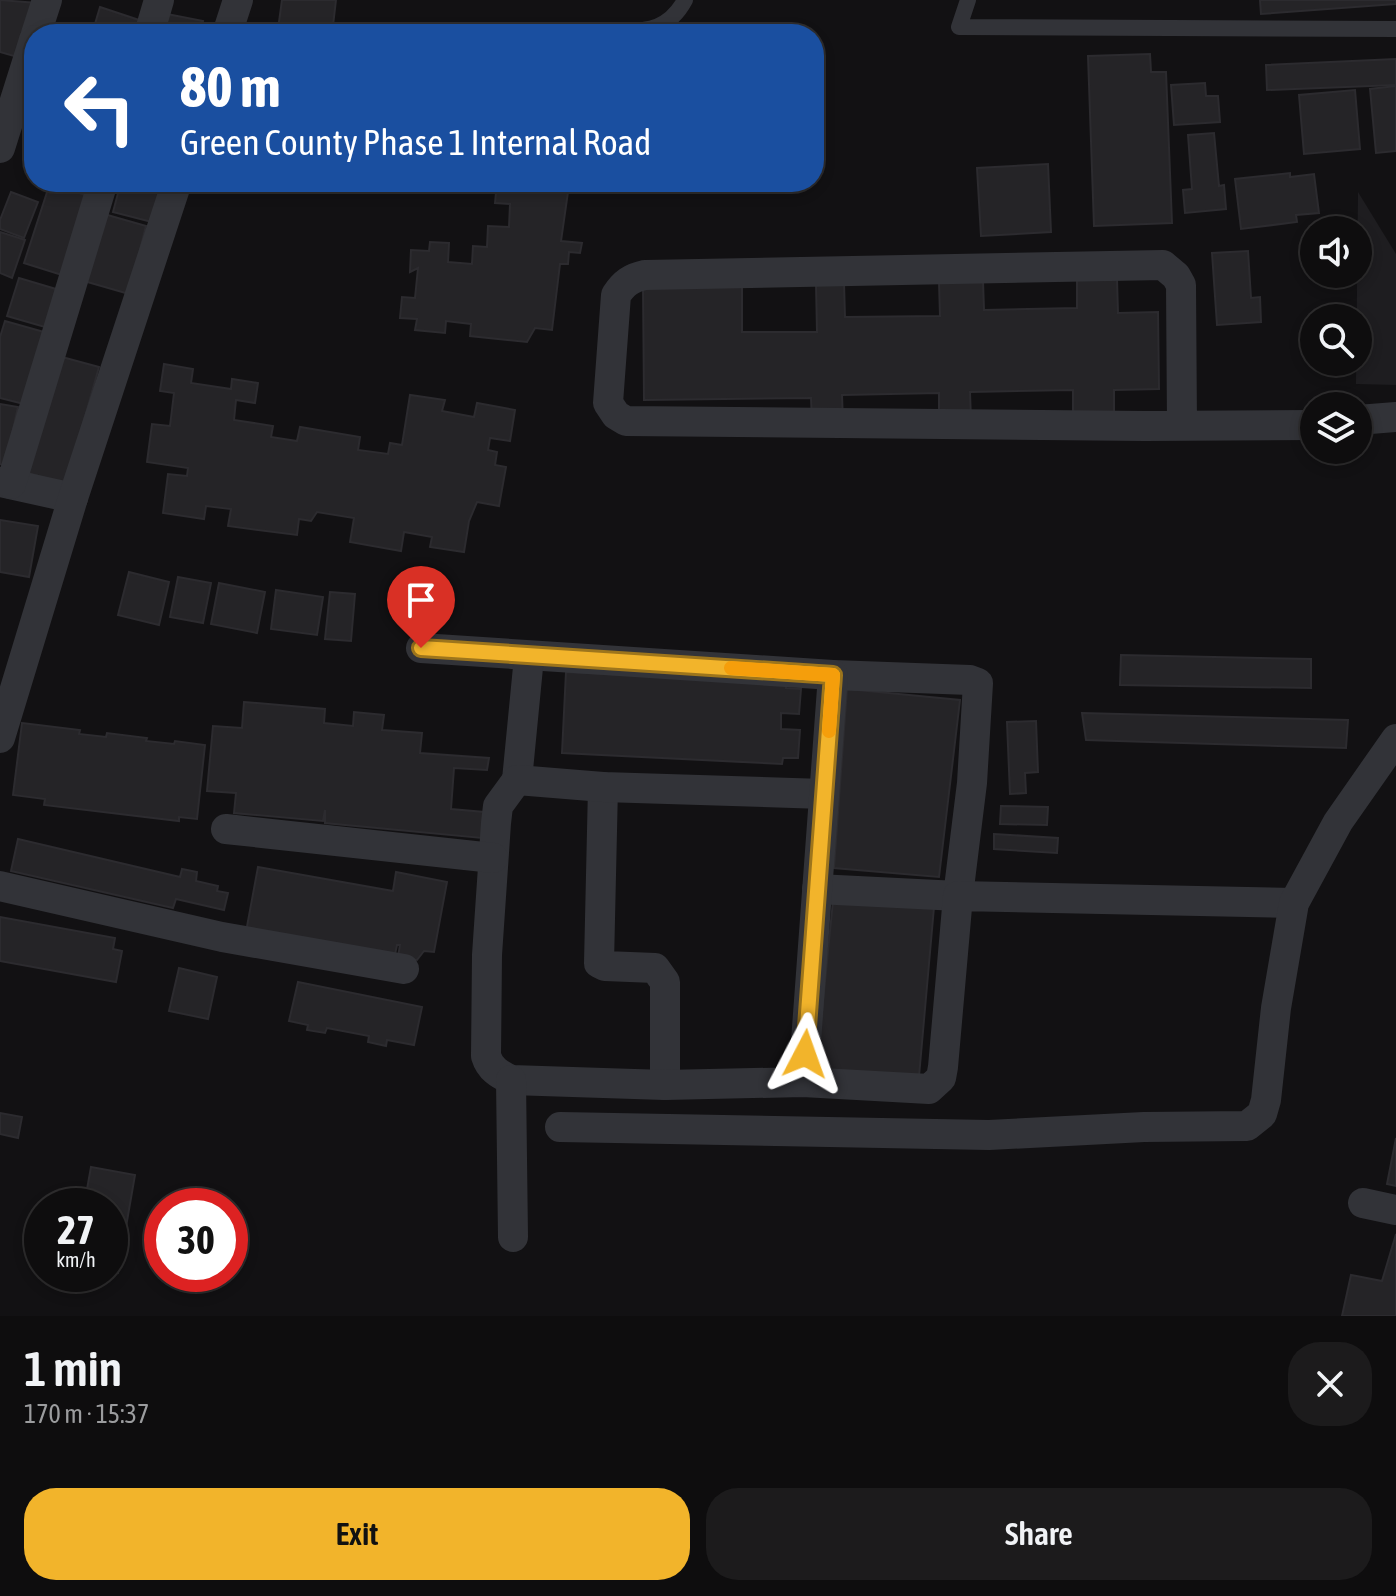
<!DOCTYPE html>
<meta charset="utf-8">
<style>
:root{--surface:#0e0d0e;--page:#1c1b1c;--text:#f1f3f6;--muted:#9b9c9e;--line:#2e2d2e;--accent:#f2b42b}
body{margin:0;font-family:"Asap Condensed",sans-serif;background:var(--page);color:var(--text);height:100vh;display:flex;flex-direction:column;font-size:30px;white-space:nowrap}
*{box-sizing:border-box;margin:0}
p{font-size:26px;color:var(--muted)}
.icon{flex:none;width:44px;height:44px;fill:none;stroke:currentColor;stroke-width:2;stroke-linecap:round;stroke-linejoin:round}
.map{position:relative;height:1316px;overflow:hidden}
.details{display:flex;flex-direction:column;background:var(--surface);flex:1}
.details>*{flex:none}
.guide{position:absolute;left:24px;top:24px;width:800px;height:168px;border-radius:32px;box-shadow:0 4px 12px #0003,0 0 0 2px var(--line);background:#1a4fa0;color:#fff;overflow:hidden}
.tools{position:absolute;left:1300px;top:216px;display:grid;gap:16px}
.tools a{display:grid;place-items:center;width:72px;height:72px;border-radius:50%;background:var(--surface);box-shadow:0 4px 12px #0003,0 0 0 2px var(--line);font-size:40px}
.speed{position:absolute;left:24px;top:1188px;display:flex;gap:16px;font-size:40px;font-weight:700;text-align:center}
.speed>*{display:grid;place-content:center;width:104px;height:104px;border-radius:50%;background:var(--surface);box-shadow:0 4px 12px #0003,0 0 0 2px var(--line);line-height:1}
.speed small{font-size:20px;font-weight:400}
.speed .limit{border:12px solid #d22;background:#fff;color:#111}
.pin{position:absolute;display:grid;place-items:center;width:68px;height:68px;color:#fff;margin:-82px -34px;border-radius:50% 50% 50% 0;rotate:-45deg;box-shadow:0 0 8px #0007}
.pin .icon{rotate:45deg}
.me{position:absolute;width:88px;margin:-44px;rotate:4deg;stroke-linejoin:round;filter:drop-shadow(0 0 6px #0008)}
.turn{display:flex;align-items:center;gap:28px;height:168px;padding:0 24px;font-size:36px}
.turn .icon{width:104px;height:104px;stroke-width:2.5}
.turn b{display:block;font-size:56px;line-height:68px}
.round{display:grid;place-items:center;flex:none;width:84px;height:84px;border-radius:32px;background:var(--page)}
.headline{display:flex;align-items:center;justify-content:space-between;height:136px;padding:0 24px}
h1{font-size:48px;font-weight:600;line-height:60px}
.cta{display:flex;gap:16px;margin-top:auto;padding:16px 24px}
.cta a{flex:1;height:92px;border-radius:32px;background:var(--accent);color:#111;font-size:32px;font-weight:600;line-height:92px;text-align:center}
.cta a+a{background:var(--page);color:var(--text)}
.map>svg:first-child{display:block}
</style>
<div class="map">
<svg width="1396" height="1316" viewBox="0 0 1396 1316">
<rect width="100%" height="100%" fill="#121113"/>
<path fill="#1e1d20" d="M1358,192L1396,254V385L1356,384Z"/>
<g fill="#252427" stroke="#2c2b2f" stroke-width="2">
<path d="M0,0L37,3L21,58L0,52Z"/>
<path d="M282,0H336L332,34L278,29Z"/>
<path d="M1260,0H1396V4L1261,14Z"/>
<path d="M100,7L142,21L138,34H92Z"/>
<path d="M167,14L203,21L200,34H163Z"/>
<path d="M1150,54L1151,72H1166L1172,223L1094,226L1088,56Z"/>
<path d="M1396,59V85L1267,90L1266,65Z"/>
<path d="M1205,83L1206,96H1218L1220,122L1174,125L1171,85Z"/>
<path d="M1396,86V151L1376,153L1370,89Z"/>
<path d="M1355,90L1360,149L1304,154L1299,95Z"/>
<path d="M1214,133L1219,186L1224,185L1226,209L1185,213L1183,190L1192,189L1188,135Z"/>
<path d="M1048,164L1051,232L981,236L977,168Z"/>
<path d="M1290,173V177L1314,174L1319,213L1296,215L1297,222L1241,229L1235,179Z"/>
<path d="M121,182H162L152,222L113,212Z"/>
<path d="M497,182H564V192H568L561,241L582,243L580,253L569,252L568,264H560L552,330L535,328L527,342L470,336L471,324L446,321L445,333L415,330L417,319L400,318L402,297L415,298L418,268L410,272L411,250L429,251L430,242L449,243L448,262L472,264L473,246L487,247L488,226L509,227L510,204L495,203Z"/>
<path d="M50,183L88,196L62,275L24,263Z"/>
<path d="M11,192L38,202L24,238L0,229V220Z"/>
<path d="M104,214L146,226L129,294L84,281Z"/>
<path d="M0,232L25,240L12,278L0,273Z"/>
<path d="M1248,251L1251,298L1260,297L1261,322L1217,325L1212,253Z"/>
<path d="M19,278L56,289L45,327L7,316Z"/>
<path d="M1077,279H1117L1118,313L1158,312L1159,389L1114,390V418L1073,419V390L970,392L971,420L939,421V393L842,395L843,422H812L811,398L644,400L643,285L742,284V332H817L816,283H844L845,317L940,316L939,282L983,281L984,310L1077,308Z"/>
<path d="M5,321L44,332L24,404L0,398V337Z"/>
<path d="M62,357L99,367L66,484L28,473Z"/>
<path d="M164,364L193,369L191,383L231,389L232,379L258,383L255,403L236,400L234,420L273,426L271,437L297,441L300,427L360,437L358,450L388,454L390,443L402,445L410,395L445,400L442,411L474,417L477,403L515,410L510,441L490,438L488,450L497,452L495,465L506,467L499,506L477,502L469,521L464,552L430,547L432,537L404,532L401,551L350,542L354,518L317,512L311,521L299,519L297,535L228,526L231,509L206,506L204,519L163,513L168,474L187,476L188,468L147,462L152,424L170,426L174,393L160,391Z"/>
<path d="M0,404L18,407L5,466L0,464Z"/>
<path d="M0,520L38,526L29,577L0,572Z"/>
<path d="M129,572L169,582L159,625L118,615Z"/>
<path d="M178,577L211,583L203,623L170,617Z"/>
<path d="M219,583L265,592L257,633L211,624Z"/>
<path d="M276,590L323,597L317,635L271,629Z"/>
<path d="M330,592L355,594L351,641L325,639Z"/>
<path d="M1121,655L1311,659V688L1120,685Z"/>
<path d="M566,672L786,683V688L801,689L799,714L781,713V729L800,730L798,758H783L782,764L562,753Z"/>
<path d="M847,689L960,700L939,877L834,868Z"/>
<path d="M244,702L325,709L324,723L353,726L354,712L384,715L382,730L422,733L420,753L489,758L487,770L454,768L451,809L484,812L482,838L325,823V810L323,821L234,813L236,793L207,791L213,726L242,728Z"/>
<path d="M1082,713L1348,720L1346,748L1086,740Z"/>
<path d="M1036,721L1038,772L1025,773L1026,793L1010,794L1007,722Z"/>
<path d="M22,723L80,730L79,734L106,737L107,733L147,738L146,741L174,744L175,741L205,745L197,819L179,817V821L44,805L45,799L13,795Z"/>
<path d="M1001,806L1048,807L1047,825L1000,824Z"/>
<path d="M994,834L1058,838L1057,853L994,849Z"/>
<path d="M18,839L180,877L182,869L197,872L196,881L218,886L217,891L228,893L224,910L176,899L173,908L11,871Z"/>
<path d="M258,867L393,891L396,872L447,882L434,952L424,951L417,960L398,957L400,945H397L394,959L246,932Z"/>
<path d="M833,901L934,907L917,1099L814,1093Z"/>
<path d="M0,917L115,938L113,949L122,951L116,982L0,961Z"/>
<path d="M179,968L217,977L208,1019L169,1011Z"/>
<path d="M298,982L422,1007L414,1045L387,1040L386,1046L368,1042L369,1036L327,1028L325,1033L307,1030L308,1025L289,1021Z"/>
<path d="M0,1113L22,1117L18,1138L0,1134Z"/>
<path d="M1396,1138V1186L1387,1184Z"/>
<path d="M91,1167L135,1175L118,1273L110,1272V1206H84Z"/>
<path d="M1396,1234V1316H1342L1351,1275L1382,1281Z"/>
</g>
<g fill="none" stroke-linecap="round" stroke-linejoin="round">
<g stroke="#323338" stroke-width="16">
<path d="M968,0L959,27L1396,29"/>
<path d="M598,34C633,28 664,39 685,0"/>
</g>
<g stroke="#323338" stroke-width="30">
<path d="M36,34L47,0"/>
<path d="M149,34L159,0"/>
<path d="M227,34L238,0"/>
<path d="M0,148L34,40"/>
<path d="M1358,420L1396,417"/>
<path d="M1182,426L1181,285L1176,276L1163,265L645,275C631,278 624,283 616,295L608,403L616,415L626,421L1145,426L1314,425"/>
<path d="M0,482L73,498"/>
<path d="M11,484L103,182"/>
<path d="M421,648L833,675L970,680L978,683L972,783L958,896L817,889"/>
<path d="M0,738L73,498L177,182"/>
<path d="M517,780L529,657"/>
<path d="M603,787L599,963L605,966L655,968L665,982V1085"/>
<path d="M824,794L603,787L517,780L498,806L496,823L487,955L486,1056C490,1069 499,1074 511,1080L665,1085L803,1082L929,1089L941,1078L943,1067L958,896L1294,903"/>
<path d="M226,829L493,858"/>
<path d="M0,886L222,937L404,969"/>
<path d="M511,1080L513,1237"/>
<path d="M803,1082L833,675"/>
<path d="M560,1127L989,1135L1144,1127L1247,1126L1262,1114L1266,1100L1276,1008L1294,903L1338,822L1396,739"/>
<path d="M1363,1203L1396,1210"/>
</g>
</g>
<g fill="none" stroke-linecap="round" stroke-linejoin="round">
<defs>
<path id="route" d="M421,648L833,675L805,1054"/>
</defs>
<use href="#route" stroke="#9d751c" stroke-width="20"/>
<use href="#route" stroke="#f2b42b" stroke-width="14"/>
<path stroke="#f59e0b" stroke-width="14" d="M731,668L833,675L829,731"/>
</g>
</svg>
<div class="tools">
<a><svg class="icon" aria-label="sound" viewBox="0 0 24 24"><path d="M4 9h4l5-4v14l-5-4H4zM17 9q2 3 0 6"/></svg></a>
<a><svg class="icon" aria-label="search" viewBox="0 0 24 24"><circle cx="10" cy="10" r="6"/><path d="M15 15l6 6"/></svg></a>
<a><svg class="icon" aria-label="layers" viewBox="0 0 24 24"><path d="M12 4l9 5-9 5-9-5zM3 14l9 5 9-5"/></svg></a>
</div>
<div class="speed"><div>27<small>km/h</small></div><div class="limit">30</div></div>
<div class="pin" style="left:421px;top:648px;background:#d93025"><svg class="icon" aria-label="arrive" viewBox="0 0 24 24"><path d="M6 21V4h12l-3 4 3 4H6"/></svg></div>
<svg class="me" style="left:805px;top:1054px" viewBox="-20 -20 40 40"><path d="M0-17L14 15 0 8-14 15z" fill="#f2b42b" stroke="#fff" stroke-width="4"/></svg>
<div class="guide">
<div class="turn"><svg class="icon" aria-label="left" viewBox="0 0 24 24"><path d="M17 20v-9H6M10 6l-5 5 5 5"/></svg><div><b>80 m</b>Green County Phase 1 Internal Road</div></div>
</div>
</div>
<section class="details">
<div class="headline"><div><h1>1 min</h1><p>170 m · 15:37</p></div><a class="round"><svg class="icon" aria-label="close" viewBox="0 0 24 24"><path d="M6 6l12 12M18 6L6 18"/></svg></a></div>
<div class="cta"><a>Exit</a><a>Share</a></div>
</section>
